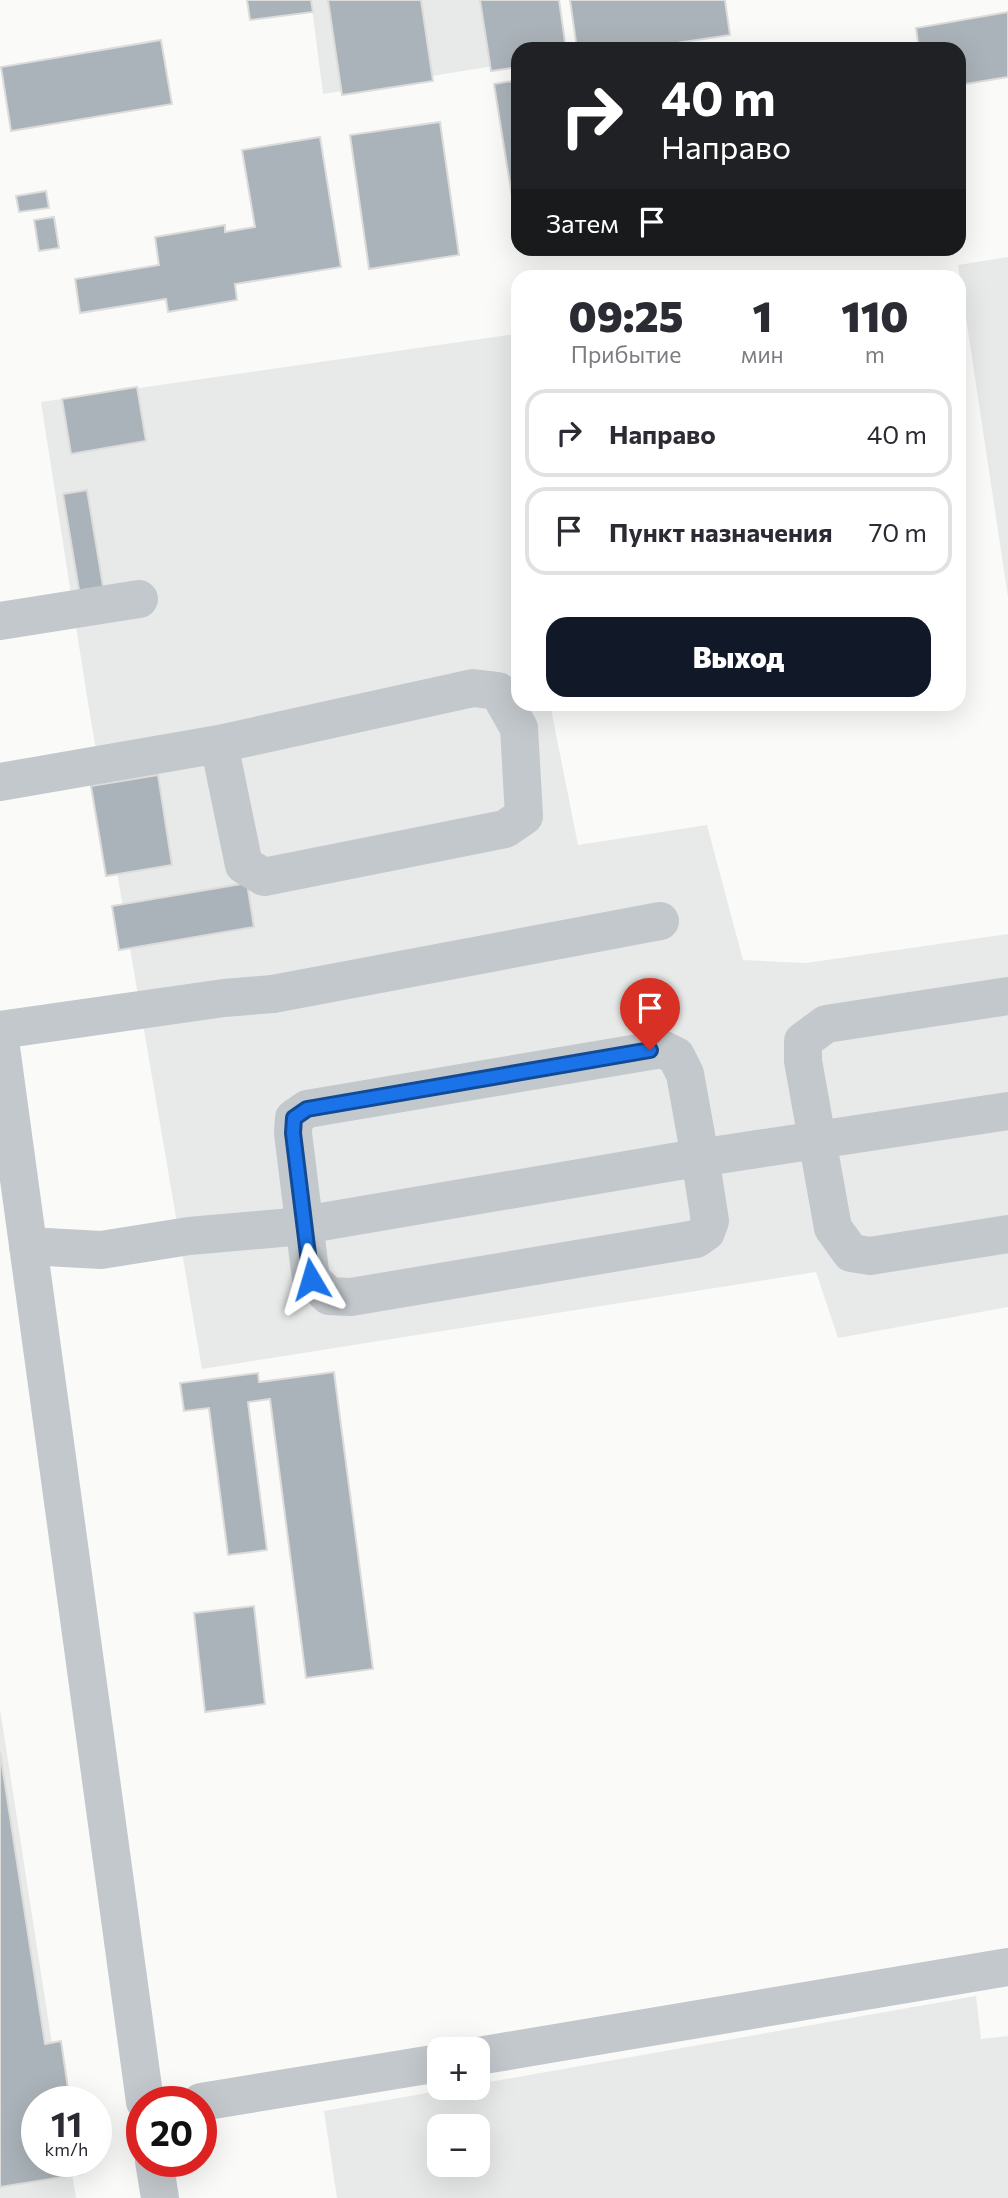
<!DOCTYPE html>
<html lang="ru">
<meta charset="utf-8">
<style>
:root{--surface:#fff;--page:#f7f7f7;--text:#2b2b33;--muted:#7c7c81;--line:#e1e1e2;--accent:#111827}
body{margin:0;font-family:Commissioner,sans-serif;background:var(--page);color:var(--text);height:100vh;display:flex;flex-direction:column;font-size:26px;white-space:nowrap}
*{box-sizing:border-box;margin:0}
p{font-size:23px;color:var(--muted)}
.icon{flex:none;width:38px;height:38px;fill:none;stroke:currentColor;stroke-width:2;stroke-linecap:round;stroke-linejoin:round}
.map{position:relative;flex:1;overflow:hidden}
.drawer{position:absolute;left:511px;top:270px;width:455px;height:441px;display:flex;flex-direction:column;background:var(--surface);border-radius:21px;box-shadow:0 7px 28px #0002}
.drawer>*{flex:none}
.guide{position:absolute;left:511px;top:42px;width:455px;height:214px;border-radius:21px;box-shadow:0 7px 28px #0002;background:#202124;color:#fff;overflow:hidden}
.fabs{position:absolute;left:427px;top:2037px;display:grid;gap:14px}
.fabs a{display:grid;place-items:center;width:63px;height:63px;border-radius:14px;background:var(--surface);box-shadow:0 7px 28px #0002;font-size:35px}
.speed{position:absolute;left:21px;top:2086px;display:flex;gap:14px;font-size:35px;font-weight:700;text-align:center}
.speed>*{display:grid;place-content:center;width:91px;height:91px;border-radius:50%;background:var(--surface);box-shadow:0 7px 28px #0002;line-height:1}
.speed small{font-size:18px;font-weight:400}
.speed .limit{border:10px solid #d22;background:#fff;color:#111}
.pin{position:absolute;display:grid;place-items:center;width:60px;height:60px;color:#fff;margin:-72px -30px;border-radius:50% 50% 50% 0;rotate:-45deg;box-shadow:0 0 7px #0007}
.pin .icon{rotate:45deg}
.me{position:absolute;width:77px;margin:-38px;rotate:353deg;stroke-linejoin:round;filter:drop-shadow(0 0 5px #0008)}
.turn{display:flex;align-items:center;gap:24px;height:147px;padding:0 35px;font-size:32px}
.turn .icon{width:91px;height:91px;stroke-width:2.5}
.turn b{display:block;font-size:49px;line-height:60px}
.then{display:flex;align-items:center;height:66px;padding:0 35px;background:#0003;gap:14px;font-size:26px}
.eta{display:flex;justify-content:space-evenly;align-items:center;height:119px;text-align:center}
.eta b{font-size:42px;font-weight:800;line-height:49px}
.action{display:flex;gap:14px;margin-top:auto;padding:14px 35px}
.action a{flex:1;height:80px;border-radius:21px;background:var(--accent);color:#fff;font-size:28px;font-weight:800;line-height:80px;text-align:center}
ul{padding:0;list-style:none}
li{display:flex;align-items:center;gap:21px;height:88px;margin:0 14px 10px;padding:0 21px;border:4px solid var(--line);border-radius:21px}
li div{flex:1}
li b{display:block;font-size:26px}
li em{font-style:normal}
.map>svg:first-child{display:block}
</style>
<div class="map">
<svg width="1008" height="2198" viewBox="0 0 1008 2198">
<rect width="100%" height="100%" fill="#fafaf8"/>
<g fill="#e8e9e9" fill-rule="evenodd">
<path d="M311,0H559L566,49H518V62L323,94Z"/>
<path d="M1008,257V597L958,265Z"/>
<path d="M515,334L518,356V704H550L578,845L707,825L743,960L806,963L1008,934V1307L838,1338L816,1272L202,1369L88,703L41,402Z"/>
<path d="M0,1709L61,2102H37V2161H70L76,2198H0Z"/>
<path d="M976,1996L981,2039L1008,2036V2198H337L324,2111L456,2088H478V2084ZM478,2126V2165H439V2126Z"/>
</g>
<g fill="#aab3b9" stroke="#dcdcda" stroke-width="2">
<path d="M247,0H311L313,12L250,20Z"/>
<path d="M328,0H421L433,81L342,95Z"/>
<path d="M480,0H559L566,49H518V67L491,71Z"/>
<path d="M570,0H725L730,35L637,49H577Z"/>
<path d="M1008,12V77L959,85V49H919L916,28Z"/>
<path d="M161,40L172,104L11,131L1,67Z"/>
<path d="M518,80V234L494,84Z"/>
<path d="M440,122L459,255L369,269L350,135Z"/>
<path d="M320,137L341,267L235,284L237,300L168,312L166,299L80,313L75,279L159,265L155,237L225,225V232L255,227L242,150Z"/>
<path d="M46,191L49,208L19,212L16,196Z"/>
<path d="M54,217L59,248L39,251L34,220Z"/>
<path d="M137,387L146,441L71,454L62,399Z"/>
<path d="M87,490L104,592L80,596L63,494Z"/>
<path d="M158,775L172,865L106,876L91,786Z"/>
<path d="M247,883L254,927L119,950L112,906Z"/>
<path d="M334,1372L373,1669L306,1678L270,1399L248,1402L267,1550L228,1555L209,1408L184,1411L180,1383L258,1373L259,1382Z"/>
<path d="M254,1606L265,1704L205,1712L194,1613Z"/>
<path d="M0,1752L45,2044L61,2041L70,2102H37V2161H80L82,2174L0,2187Z"/>
</g>
<g fill="none" stroke-linecap="round" stroke-linejoin="round">
<g stroke="#c3c8cc" stroke-width="38">
<path d="M0,621L139,599"/>
<path d="M0,782L219,744L473,688L498,691L519,728L524,816L505,829L264,877L244,865L219,744"/>
<path d="M1008,996L826,1024L803,1041V1061L833,1228L851,1253L870,1256L1008,1234"/>
<path d="M0,1030L224,998L273,994L660,921"/>
<path d="M0,1040L145,2102"/>
<path d="M662,1049L676,1056L685,1074L700,1157L710,1221L706,1232L696,1239L351,1297L329,1296L311,1279L293,1133L294,1118L307,1109Z"/>
<path d="M28,1246L101,1250L189,1236L292,1227L679,1161L1008,1111"/>
<path d="M478,2056L1008,1967"/>
<path d="M201,2102L439,2063"/>
<path d="M154,2161L160,2198"/>
</g>
</g>
<g fill="none" stroke-linecap="round" stroke-linejoin="round">
<defs>
<path id="route" d="M311,1279L293,1133L294,1118L307,1109L650,1050"/>
</defs>
<use href="#route" stroke="#114b97" stroke-width="18"/>
<use href="#route" stroke="#1a73e8" stroke-width="12"/>
</g>
</svg>
<div class="fabs">
<a>+</a>
<a>−</a>
</div>
<div class="speed"><div>11<small>km/h</small></div><div class="limit">20</div></div>
<div class="pin" style="left:650px;top:1050px;background:#d93025"><svg class="icon" aria-label="arrive" viewBox="0 0 24 24"><path d="M6 21V4h12l-3 4 3 4H6"/></svg></div>
<svg class="me" style="left:311px;top:1279px" viewBox="-20 -20 40 40"><path d="M0-17L14 15 0 8-14 15z" fill="#1a73e8" stroke="#fff" stroke-width="4"/></svg>
<div class="guide">
<div class="turn"><svg class="icon" aria-label="right" viewBox="0 0 24 24"><path d="M7 20v-9h11M14 6l5 5-5 5"/></svg><div><b>40 m</b>Направо</div></div>
<div class="then">Затем<svg class="icon" aria-label="arrive" viewBox="0 0 24 24"><path d="M6 21V4h12l-3 4 3 4H6"/></svg></div>
</div>
<section class="drawer">
<div class="eta">
<div><b>09:25</b><p>Прибытие</p></div>
<div><b>1</b><p>мин</p></div>
<div><b>110</b><p>m</p></div>
</div>
<ul>
<li><svg class="icon" aria-label="right" viewBox="0 0 24 24"><path d="M7 20v-9h11M14 6l5 5-5 5"/></svg><div><b>Направо</b></div><em>40 m</em></li>
<li><svg class="icon" aria-label="arrive" viewBox="0 0 24 24"><path d="M6 21V4h12l-3 4 3 4H6"/></svg><div><b>Пункт назначения</b></div><em>70 m</em></li>
</ul>
<div class="action"><a>Выход</a></div>
</section>
</div>
